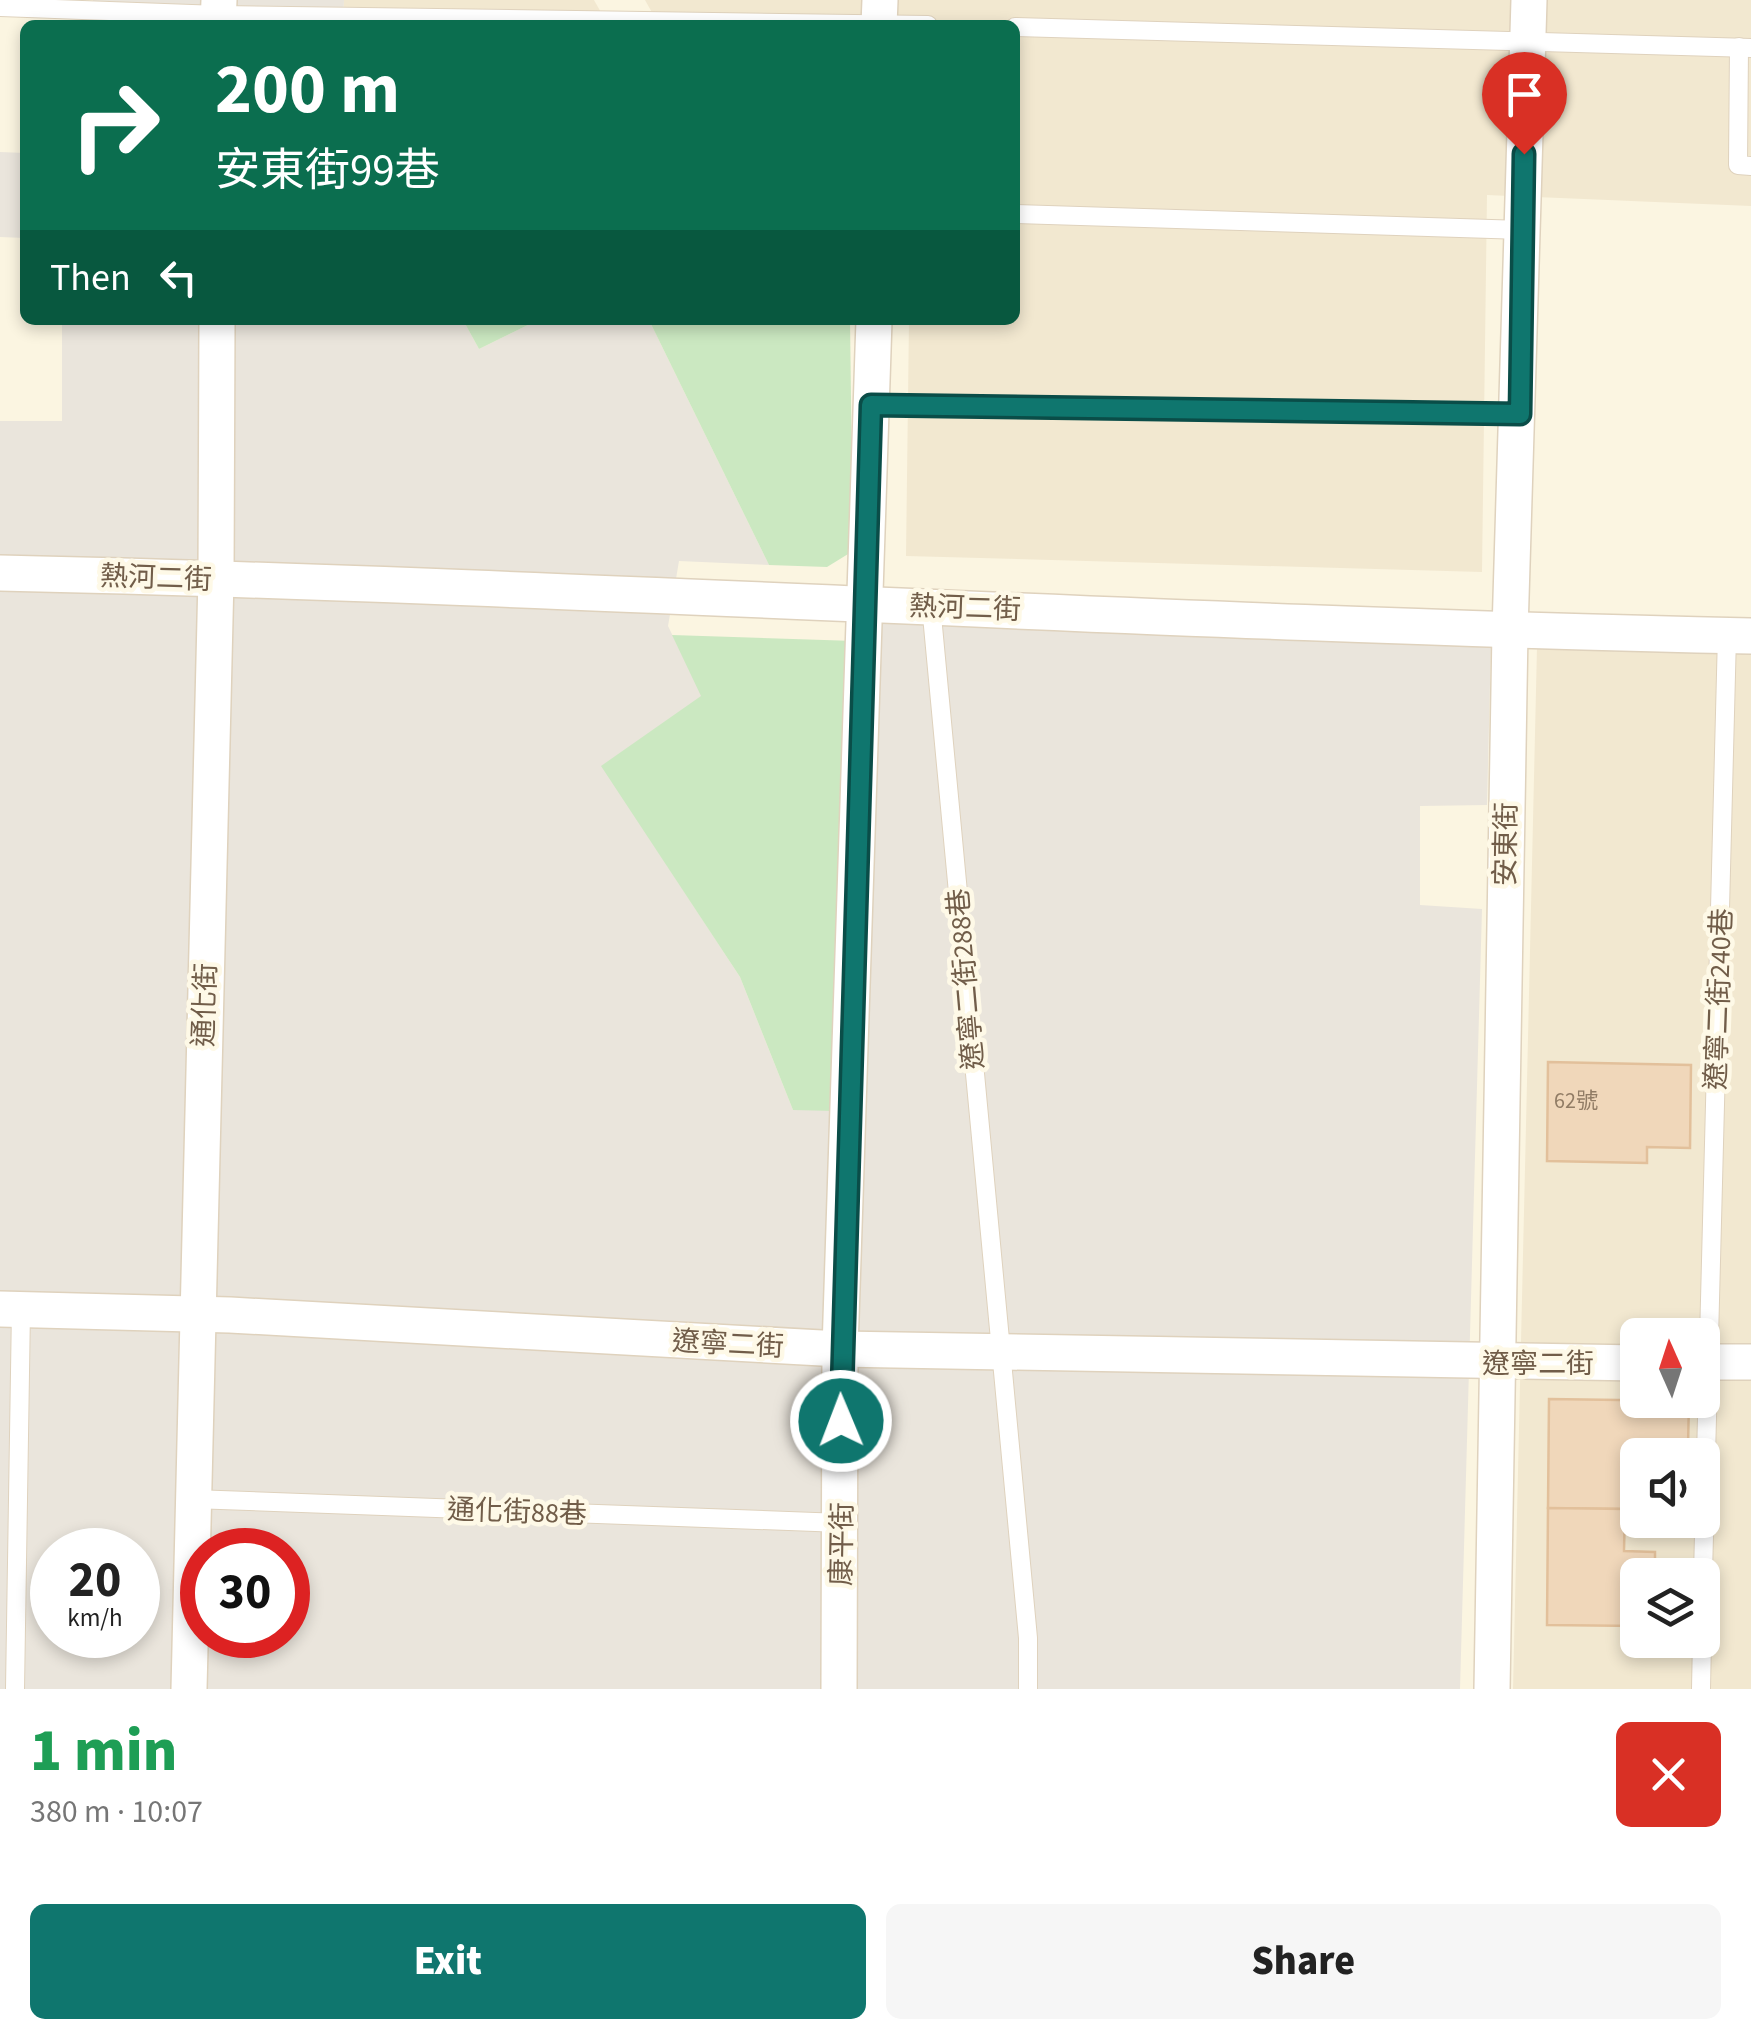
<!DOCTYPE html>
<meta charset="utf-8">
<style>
:root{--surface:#fff;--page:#f6f6f6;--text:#222;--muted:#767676;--accent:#0f766e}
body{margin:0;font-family:"Source Sans 3","Noto Sans TC",sans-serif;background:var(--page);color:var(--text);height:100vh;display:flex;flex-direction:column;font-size:38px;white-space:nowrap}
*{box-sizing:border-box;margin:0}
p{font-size:32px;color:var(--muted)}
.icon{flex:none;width:55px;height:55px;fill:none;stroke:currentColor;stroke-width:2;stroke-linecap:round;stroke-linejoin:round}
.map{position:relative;height:1689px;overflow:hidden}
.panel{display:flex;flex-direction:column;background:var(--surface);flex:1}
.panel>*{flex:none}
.banner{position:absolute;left:20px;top:20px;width:1000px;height:305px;border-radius:15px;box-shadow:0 5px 15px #0003;background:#0b6e4f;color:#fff;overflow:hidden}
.needle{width:65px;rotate:357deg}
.fabs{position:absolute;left:1620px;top:1318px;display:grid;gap:20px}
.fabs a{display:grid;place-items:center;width:100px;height:100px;border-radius:15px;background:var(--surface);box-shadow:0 5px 15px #0003;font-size:50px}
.speed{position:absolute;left:30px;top:1528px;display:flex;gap:20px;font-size:50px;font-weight:700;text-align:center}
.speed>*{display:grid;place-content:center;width:130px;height:130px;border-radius:50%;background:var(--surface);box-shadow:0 5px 15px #0003;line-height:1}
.speed small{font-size:25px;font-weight:400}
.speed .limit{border:15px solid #d22;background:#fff;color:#111}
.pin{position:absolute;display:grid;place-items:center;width:85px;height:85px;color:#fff;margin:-102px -42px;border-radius:50% 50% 50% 0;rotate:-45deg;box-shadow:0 0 10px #0007}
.pin .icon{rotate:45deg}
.me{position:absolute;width:110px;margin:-55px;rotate:359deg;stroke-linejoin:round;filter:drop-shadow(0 0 8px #0008)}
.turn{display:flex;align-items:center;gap:35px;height:210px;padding:0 30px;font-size:45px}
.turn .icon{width:130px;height:130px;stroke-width:2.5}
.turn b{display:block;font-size:70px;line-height:85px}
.then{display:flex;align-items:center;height:95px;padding:0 30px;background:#0003;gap:20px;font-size:38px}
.round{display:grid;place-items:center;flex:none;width:105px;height:105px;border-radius:15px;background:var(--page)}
.head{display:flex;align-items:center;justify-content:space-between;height:170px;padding:0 30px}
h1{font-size:60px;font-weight:800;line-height:75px;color:#1e9e55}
.action{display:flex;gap:20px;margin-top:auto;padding:20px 30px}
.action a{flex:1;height:115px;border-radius:15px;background:var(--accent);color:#fff;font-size:40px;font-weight:800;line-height:115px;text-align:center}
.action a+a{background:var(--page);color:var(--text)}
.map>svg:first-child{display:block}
</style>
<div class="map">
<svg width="1751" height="1689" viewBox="0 0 1751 1689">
<rect width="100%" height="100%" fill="#fbf5e1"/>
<g fill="#f2e8d0" fill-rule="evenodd">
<path d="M344,0H594L608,25H343Z"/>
<path d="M645,0H1751V206L1487,195L1482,572L906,556L909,320H1015V25H659Z"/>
<path d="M1537,647L1751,649V1689H1513ZM1638,1335H1702V1400H1638ZM1638,1455H1702V1520H1638ZM1638,1575H1702V1640H1638Z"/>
</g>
<g fill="#eae5dc" fill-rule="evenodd">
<path d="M93,0H344L343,25H92Z"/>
<path d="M0,152L25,153V238L0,237Z"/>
<path d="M62,320H463L479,349L538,320H649L769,565L679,561L668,626L702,696L602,766L740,977L793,1110L856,621L1491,643L1487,805L1420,806V905L1482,909L1460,1689H0V421H62ZM52,1550H138V1635H52ZM202,1550H288V1635H202Z"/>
</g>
<g fill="#cbe8c1">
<path d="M463,320H538L479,349Z"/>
<path d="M649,320H850L853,551L827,567L769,565Z"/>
<path d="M672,635L855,641L835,1111L793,1110L740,977L601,766L701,696Z"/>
</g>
<g fill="#f0d7ba" stroke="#e2c09b" stroke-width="2.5">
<path d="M1548,1062L1691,1065L1690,1148L1647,1147V1163L1547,1161Z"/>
<path d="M1549,1399L1689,1401L1688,1446L1666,1445V1455H1638V1468H1625V1509L1548,1508Z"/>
<path d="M1548,1508L1625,1509L1624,1551L1655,1552V1575H1638V1626L1547,1625Z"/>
</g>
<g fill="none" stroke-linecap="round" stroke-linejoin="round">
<defs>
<g id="service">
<path d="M0,7L219,15L928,25"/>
<path d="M1015,27L1751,48"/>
<path d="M1739,47L1738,165L1751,166"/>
<path d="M1015,214L1523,230"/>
<path d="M871,405L1520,414"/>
<path d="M931,605L1028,1638V1689"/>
<path d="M192,1499L842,1523"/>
<path d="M1702,1613L1727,635"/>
<path d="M15,1689L21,1309"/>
<path d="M1701,1689L1702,1640"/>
</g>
<g id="minor">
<path d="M218,25L219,0"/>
<path d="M879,25L880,0"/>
<path d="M0,573C584,586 1167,624 1751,636"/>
<path d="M0,1309L230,1315L840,1349L1638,1363"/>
<path d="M1702,1362H1751"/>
<path d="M189,1689L216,578L217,320"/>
<path d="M839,1689L840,1349L874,320"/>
<path d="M1492,1689L1510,631L1529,0"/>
</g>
</defs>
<use href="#service" stroke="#dfd2bd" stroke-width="20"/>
<use href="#minor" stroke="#dfd2bd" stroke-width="38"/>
<use href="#service" stroke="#fff" stroke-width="18"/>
<use href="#minor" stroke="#fff" stroke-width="35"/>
</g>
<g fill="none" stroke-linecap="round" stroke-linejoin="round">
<defs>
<path id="route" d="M841,1421L871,405L1520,414L1524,154"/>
</defs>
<use href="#route" stroke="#0a4d48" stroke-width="25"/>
<use href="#route" stroke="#0f766e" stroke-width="18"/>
</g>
<g text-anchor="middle" stroke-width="9" stroke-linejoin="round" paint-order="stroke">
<g font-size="22" fill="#917c65">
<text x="1576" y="1108">62號</text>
</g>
<g font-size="28" fill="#715d49" stroke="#fef9e7">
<text transform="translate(156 577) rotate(2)" y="10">熱河二街</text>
<text transform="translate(965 607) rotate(2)" y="10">熱河二街</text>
<text transform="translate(1505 844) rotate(-89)" y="10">安東街</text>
<text transform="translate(965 979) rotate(-95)" y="10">遼寧二街288巷</text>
<text transform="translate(1718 999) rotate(-88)" y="10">遼寧二街240巷</text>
<text transform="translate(204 1005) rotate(-88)" y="10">通化街</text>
<text transform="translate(728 1343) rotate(3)" y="10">遼寧二街</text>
<text x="1538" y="1373">遼寧二街</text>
<text transform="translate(517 1511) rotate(2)" y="10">通化街88巷</text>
<text transform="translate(841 1544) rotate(-89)" y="10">康平街</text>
</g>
</g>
</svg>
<div class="fabs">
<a><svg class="needle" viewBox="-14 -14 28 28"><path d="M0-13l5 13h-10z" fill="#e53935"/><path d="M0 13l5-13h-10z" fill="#767676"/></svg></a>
<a><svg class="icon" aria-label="sound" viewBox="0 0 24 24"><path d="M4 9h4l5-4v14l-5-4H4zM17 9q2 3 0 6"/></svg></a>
<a><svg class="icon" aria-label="layers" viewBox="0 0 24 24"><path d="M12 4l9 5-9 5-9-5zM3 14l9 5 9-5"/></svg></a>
</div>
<div class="speed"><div>20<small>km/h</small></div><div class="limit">30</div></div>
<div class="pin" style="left:1524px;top:154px;background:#d93025"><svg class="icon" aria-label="arrive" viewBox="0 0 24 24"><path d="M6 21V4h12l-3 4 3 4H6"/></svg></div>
<svg class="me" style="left:841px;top:1421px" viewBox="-20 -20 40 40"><circle r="17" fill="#0f766e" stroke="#fff" stroke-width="3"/><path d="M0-11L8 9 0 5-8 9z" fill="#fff"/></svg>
<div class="banner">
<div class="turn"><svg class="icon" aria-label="right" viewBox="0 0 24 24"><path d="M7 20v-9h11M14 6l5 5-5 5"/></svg><div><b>200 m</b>安東街99巷</div></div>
<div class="then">Then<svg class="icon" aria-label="left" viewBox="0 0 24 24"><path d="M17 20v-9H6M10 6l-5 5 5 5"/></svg></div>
</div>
</div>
<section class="panel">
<div class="head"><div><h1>1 min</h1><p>380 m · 10:07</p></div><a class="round" style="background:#d93025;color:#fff"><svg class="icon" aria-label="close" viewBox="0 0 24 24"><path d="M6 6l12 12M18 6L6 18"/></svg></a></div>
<div class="action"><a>Exit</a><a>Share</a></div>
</section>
